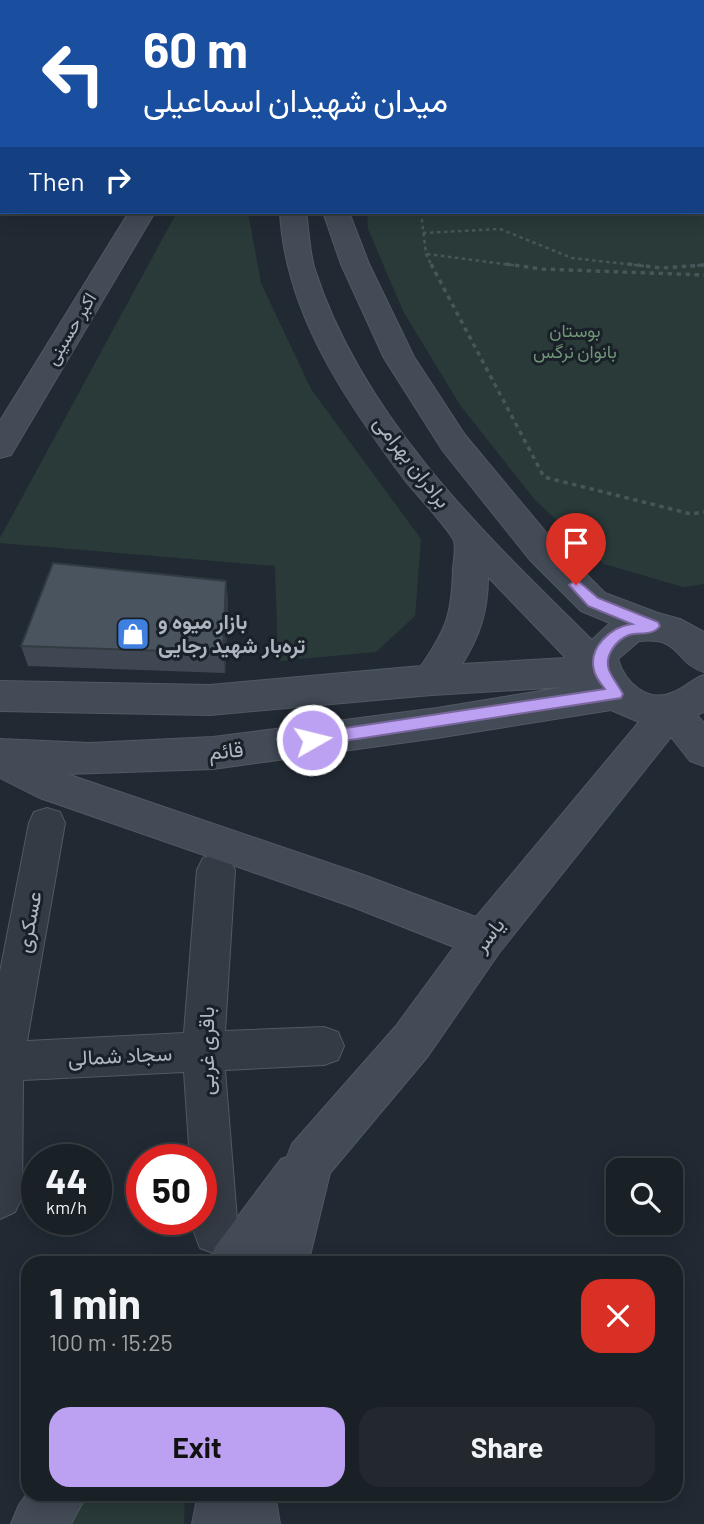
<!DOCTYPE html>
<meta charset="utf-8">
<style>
:root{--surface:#192026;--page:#22282e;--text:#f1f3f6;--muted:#9fa3a7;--line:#373e43;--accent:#bca0f2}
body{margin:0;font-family:Barlow,Vazirmatn,sans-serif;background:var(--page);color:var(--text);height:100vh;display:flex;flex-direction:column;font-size:26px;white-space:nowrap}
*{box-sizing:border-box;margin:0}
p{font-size:23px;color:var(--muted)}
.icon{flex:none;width:38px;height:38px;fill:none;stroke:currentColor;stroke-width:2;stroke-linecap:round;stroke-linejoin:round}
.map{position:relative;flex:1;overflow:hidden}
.details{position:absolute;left:21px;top:1256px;width:662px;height:245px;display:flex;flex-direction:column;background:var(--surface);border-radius:21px;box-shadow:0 4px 18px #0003,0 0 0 2px var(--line)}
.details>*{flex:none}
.banner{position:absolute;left:0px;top:0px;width:705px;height:214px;box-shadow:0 4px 18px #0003,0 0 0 2px var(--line);background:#1a4fa0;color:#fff;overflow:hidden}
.buttons{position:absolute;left:606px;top:1158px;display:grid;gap:14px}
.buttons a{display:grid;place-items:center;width:77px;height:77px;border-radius:14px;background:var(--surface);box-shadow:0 4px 18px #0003,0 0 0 2px var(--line);font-size:35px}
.speed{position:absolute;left:21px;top:1144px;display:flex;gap:14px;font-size:35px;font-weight:700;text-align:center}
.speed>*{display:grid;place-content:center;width:91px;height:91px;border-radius:50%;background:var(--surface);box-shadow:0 4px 18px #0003,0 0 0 2px var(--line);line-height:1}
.speed small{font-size:18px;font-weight:400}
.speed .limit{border:10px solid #d22;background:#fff;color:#111}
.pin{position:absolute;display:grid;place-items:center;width:60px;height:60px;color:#fff;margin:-72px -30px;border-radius:50% 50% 50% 0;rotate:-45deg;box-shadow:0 0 7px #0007}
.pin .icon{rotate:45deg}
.me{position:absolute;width:77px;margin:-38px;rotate:82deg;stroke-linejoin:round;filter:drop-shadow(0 0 5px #0008)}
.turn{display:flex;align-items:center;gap:24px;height:147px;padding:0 28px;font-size:32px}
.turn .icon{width:91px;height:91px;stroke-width:2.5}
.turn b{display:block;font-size:49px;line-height:60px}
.then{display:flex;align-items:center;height:66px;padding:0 28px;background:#0003;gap:14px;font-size:26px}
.round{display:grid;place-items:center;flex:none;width:74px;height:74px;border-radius:21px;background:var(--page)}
.headline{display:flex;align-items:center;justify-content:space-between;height:119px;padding:0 28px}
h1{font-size:42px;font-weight:700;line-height:52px}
.cta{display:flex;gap:14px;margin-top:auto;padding:14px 28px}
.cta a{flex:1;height:80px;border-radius:21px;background:var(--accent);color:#111;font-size:28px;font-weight:700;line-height:80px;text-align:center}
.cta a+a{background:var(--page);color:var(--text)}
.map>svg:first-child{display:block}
</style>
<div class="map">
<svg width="704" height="1524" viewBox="0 0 704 1524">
<rect width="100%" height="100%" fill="#212a33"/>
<g fill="#293a39">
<path d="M385,0H704V584L683,587L604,564L535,500L460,405L403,311L368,229L367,212H704V2Z"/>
<path d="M177,212H248L261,283L311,389L421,539L415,616L376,652L278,661L275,566L0,543V538Z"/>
<path d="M75,1495H185L184,1524H53Z"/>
</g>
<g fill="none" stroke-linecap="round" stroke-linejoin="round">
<defs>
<g id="street">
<path d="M112,0H132L111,2Z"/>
<path d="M0,149H2L0,165Z"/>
<path d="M47,808L60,812L65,823L27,1041L184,1033L197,870L203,858L216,854L229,858L235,870L225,1031L324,1027L338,1032L344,1046L338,1060L324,1065L225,1070L238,1232L232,1248L216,1254L200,1248L194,1232L193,1220H201V1160H190L184,1072L23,1080L22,1197L15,1212L0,1219V972L29,823L34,812Z"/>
</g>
<g id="secondary">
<path d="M263,0H285L262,2Z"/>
<path d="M294,0H316L293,2Z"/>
<path d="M336,0H358L335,2Z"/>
<rect x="0" y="110" width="2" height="14"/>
<path d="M129,212H155L11,455L0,458V421Z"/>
<path d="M280,212H306C309,231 309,251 315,270C363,418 484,534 592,640L610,623L581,611L530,560L443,451L384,358L341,264L323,212H349L369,264L414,357L465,435L554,542L605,593L658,613L680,619L704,632V672C674,663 682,636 639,641L618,659C625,683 648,704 674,692C685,688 692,679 704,675V712L697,715L704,723V766L690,761L671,737L499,953L428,1056L330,1173L308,1264H208L215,1247L281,1159L287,1157L292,1144L396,1026L454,947L353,907L40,798L0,778V739L90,743L213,737L437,708L565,687L432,695L210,715L0,711V681L210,685L421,666C447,628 452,614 453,568C454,560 456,548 454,541C451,531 413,491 404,479C345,400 285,312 280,212ZM488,577L566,658L462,664C480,636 488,610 488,577ZM611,710L639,722L476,917L361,874L67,774L213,769L437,738Z"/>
<path d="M28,1492V1494H87L71,1524H11L19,1505Z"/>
<path d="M198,1494H275L280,1524H192Z"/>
</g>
</defs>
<use href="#street" stroke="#515962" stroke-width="2"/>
<use href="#secondary" stroke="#515962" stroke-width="2"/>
<g stroke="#465759" stroke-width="2.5" stroke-dasharray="3.5 3.5" stroke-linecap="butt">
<path d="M462,2L465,0"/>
<path d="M684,2L687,0"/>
<path d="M421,212L426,254L432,266"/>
<path d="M423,233L500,229L572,258L644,266"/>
<path d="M427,254L519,266"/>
<path d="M690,266L704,265"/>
</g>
<g stroke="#465759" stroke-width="3.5" stroke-dasharray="4.5 4.5" stroke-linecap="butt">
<path d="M431,264L544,477L691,514L704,512"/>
<path d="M506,264L542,269L704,275"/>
<path d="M628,264L662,268L704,265"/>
</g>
<use href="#street" fill="#343b44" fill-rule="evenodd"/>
<use href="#secondary" fill="#424b56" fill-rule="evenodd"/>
</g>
<path fill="#3f4852" d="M226,581L228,601L225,673L28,666L21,646Z"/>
<path fill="#333b42" d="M226,581L228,601L225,673L223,653Z"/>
<path fill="#49545f" stroke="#333b42" stroke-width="2" d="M53,563L226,581L223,653L21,646Z"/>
<path fill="#bca0f2" stroke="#7a689d" stroke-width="2" d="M576,579L598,598L658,622L660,626C653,636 640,632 629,635C616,640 604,656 609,670C612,678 619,686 623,694L621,698L312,746L307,744L305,740L312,733L605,689C601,684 595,677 594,670C588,647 611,627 632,624L588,606L569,585Z"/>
<defs>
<symbol id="shop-square" viewBox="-11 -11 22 22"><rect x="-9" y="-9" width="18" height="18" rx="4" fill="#3f7fe0" stroke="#192028"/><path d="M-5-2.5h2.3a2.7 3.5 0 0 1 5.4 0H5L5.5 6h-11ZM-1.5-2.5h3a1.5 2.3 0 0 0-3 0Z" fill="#fff"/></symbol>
</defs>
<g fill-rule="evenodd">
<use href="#shop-square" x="114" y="615" width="38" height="38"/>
</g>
<g text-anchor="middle" stroke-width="6" stroke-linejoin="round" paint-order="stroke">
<g font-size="18" fill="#aeb6c1" stroke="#192028">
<text transform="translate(71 329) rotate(-59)" y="6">اکبر حسینی</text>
</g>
<g font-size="18" fill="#709476" stroke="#192028">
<text x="575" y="337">بوستان<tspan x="575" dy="21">بانوان نرگس</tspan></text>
</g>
<g font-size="21" fill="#aeb6c1" stroke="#192028">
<text transform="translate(412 462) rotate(52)" y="7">برادران بهرامی</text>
<text transform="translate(226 751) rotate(-6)" y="7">قائم</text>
<text transform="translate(29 922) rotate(-79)" y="7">عسکری</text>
<text transform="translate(489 935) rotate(-52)" y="7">یاسر</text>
<text transform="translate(207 1051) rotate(-90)" y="7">باقری غربی</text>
<text transform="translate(120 1056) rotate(-3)" y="7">سجاد شمالی</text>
</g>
<g font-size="21" font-weight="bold" fill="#aeb6c1" stroke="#192028" text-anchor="start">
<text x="158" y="629">بازار میوه و<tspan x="158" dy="24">تره‌بار شهید رجایی</tspan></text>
</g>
</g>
</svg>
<div class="buttons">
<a><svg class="icon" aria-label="search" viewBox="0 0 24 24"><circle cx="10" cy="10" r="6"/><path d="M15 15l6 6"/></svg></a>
</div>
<div class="speed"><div>44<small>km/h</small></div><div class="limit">50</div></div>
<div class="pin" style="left:576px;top:585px;background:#d93025"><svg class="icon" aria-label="arrive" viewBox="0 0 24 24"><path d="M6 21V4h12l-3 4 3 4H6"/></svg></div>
<svg class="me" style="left:312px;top:740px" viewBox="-20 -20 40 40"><circle r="17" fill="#bca0f2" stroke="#fff" stroke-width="3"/><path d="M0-11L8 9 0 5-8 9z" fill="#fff"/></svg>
<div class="banner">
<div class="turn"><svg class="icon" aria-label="left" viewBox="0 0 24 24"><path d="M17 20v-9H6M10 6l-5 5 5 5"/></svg><div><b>60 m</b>میدان شهيدان اسماعيلی</div></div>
<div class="then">Then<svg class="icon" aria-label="right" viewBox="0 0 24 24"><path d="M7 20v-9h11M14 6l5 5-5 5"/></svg></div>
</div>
<section class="details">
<div class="headline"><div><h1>1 min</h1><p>100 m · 15:25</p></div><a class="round" style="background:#d93025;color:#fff"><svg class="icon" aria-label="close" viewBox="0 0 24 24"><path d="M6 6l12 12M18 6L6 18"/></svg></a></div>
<div class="cta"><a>Exit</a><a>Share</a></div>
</section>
</div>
